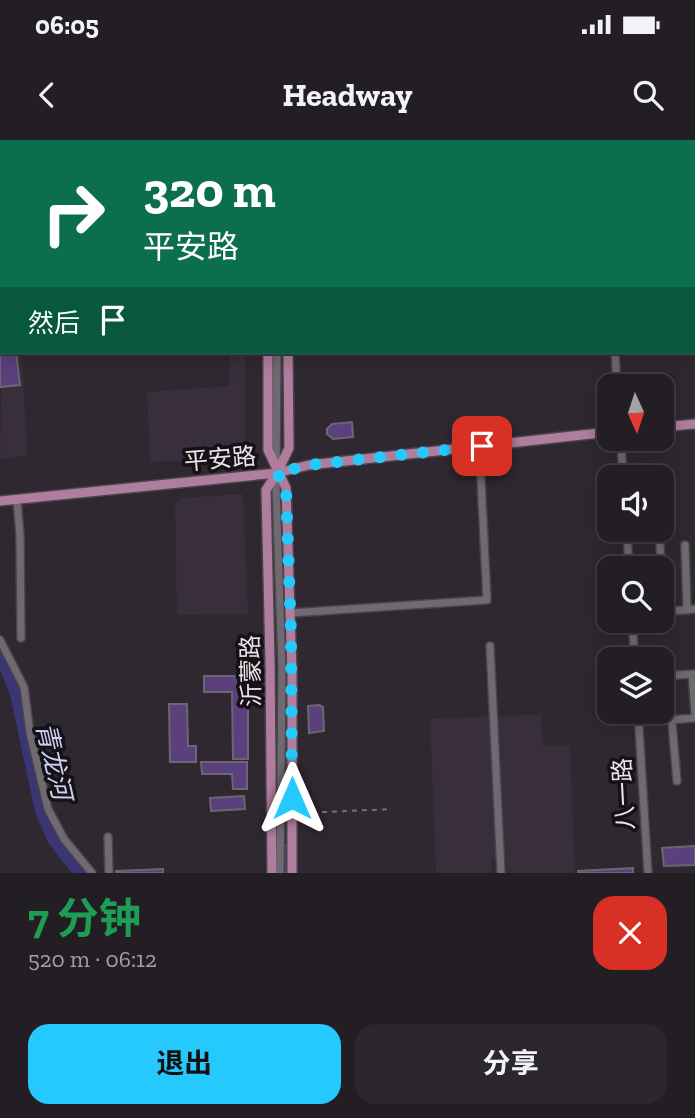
<!DOCTYPE html>
<html lang="zh">
<meta charset="utf-8">
<style>
:root{--surface:#231e24;--page:#2b272c;--text:#f1f3f6;--muted:#a3a2a6;--line:#403c41;--accent:#26c9fe}
body{margin:0;font-family:"Zilla Slab","Noto Sans SC",serif;background:var(--page);color:var(--text);height:100vh;display:flex;flex-direction:column;font-size:26px;white-space:nowrap}
*{box-sizing:border-box;margin:0}
p{font-size:23px;color:var(--muted)}
.icon{flex:none;width:38px;height:38px;fill:none;stroke:currentColor;stroke-width:2;stroke-linecap:round;stroke-linejoin:round}
.map{position:relative;height:733px;overflow:hidden}
.sheet{display:flex;flex-direction:column;background:var(--surface);flex:1}
.sheet>*{flex:none}
.guide{position:absolute;left:0px;top:0px;width:696px;height:214px;box-shadow:0 4px 18px #0003,0 0 0 2px var(--line);background:#0b6e4f;color:#fff;overflow:hidden}
.needle{width:46px;rotate:177deg}
.buttons{position:absolute;left:597px;top:234px;display:grid;gap:14px}
.buttons a{display:grid;place-items:center;width:77px;height:77px;border-radius:14px;background:var(--surface);box-shadow:0 4px 18px #0003,0 0 0 2px var(--line);font-size:35px}
.pin{position:absolute;display:grid;place-items:center;width:60px;height:60px;color:#fff;margin:-30px;border-radius:14px;box-shadow:0 4px 10px #0006}
.me{position:absolute;width:77px;margin:-38px;rotate:0deg;stroke-linejoin:round;filter:drop-shadow(0 0 5px #0008)}
.turn{display:flex;align-items:center;gap:24px;height:147px;padding:0 28px;font-size:32px}
.turn .icon{width:91px;height:91px;stroke-width:2.5}
.turn b{display:block;font-size:49px;line-height:60px}
.then{display:flex;align-items:center;height:66px;padding:0 28px;background:#0003;gap:14px;font-size:26px}
.round{display:grid;place-items:center;flex:none;width:74px;height:74px;border-radius:21px;background:var(--page)}
.summary{display:flex;align-items:center;justify-content:space-between;height:119px;padding:0 28px}
h1{font-size:42px;font-weight:700;line-height:52px;color:#1e9e55}
.primary-button{display:flex;gap:14px;margin-top:auto;padding:14px 28px}
.primary-button a{flex:1;height:80px;border-radius:21px;background:var(--accent);color:#111;font-size:28px;font-weight:700;line-height:80px;text-align:center}
.primary-button a+a{background:var(--page);color:var(--text)}
.status{display:flex;justify-content:space-between;align-items:center;height:49px;padding:0 35px;background:var(--surface);direction:ltr}
.status svg{height:19px;fill:currentColor}
header{display:flex;justify-content:space-between;align-items:center;height:91px;padding:0 28px;background:var(--surface);font-size:32px;font-weight:700}
.map>svg:first-child{display:block}
</style>
<div class="status"><b>06:05</b><svg viewBox="0 0 49 12"><path d="M0 12V9h3v3zM5 12V6h3v6zM10 12V3h3v9zM15 12V0h3v12zM26 1h20v11H26zM47 4h2v5h-2z"/></svg></div>
<header><svg class="icon" aria-label="back" viewBox="0 0 24 24"><path d="M15 5l-7 7 7 7"/></svg>Headway<svg class="icon" aria-label="search" viewBox="0 0 24 24"><circle cx="10" cy="10" r="6"/><path d="M15 15l6 6"/></svg></header>
<div class="map">
<svg width="695" height="733" viewBox="0 0 695 733">
<rect width="100%" height="100%" fill="#2f2830"/>
<g fill="#392e3b">
<path d="M0,0H131L2,2L0,151Z"/>
<rect x="465" y="0" width="123" height="2"/>
<path d="M2,200V212H22L27,316L0,319Z"/>
<path d="M230,212H245V300L227,319L150,322L147,252L229,246Z"/>
<path d="M243,354L248,474L177,475L175,364L179,358Z"/>
<path d="M541,574L543,606H570L575,733H507L506,719H491L492,733H436L430,579Z"/>
</g>
<g fill="none" stroke-linecap="round" stroke-linejoin="round">
<path stroke="#3b3574" stroke-width="12" d="M0,513L16,554L41,671L53,699L79,733"/>
</g>
<g fill="#5c3f7d" stroke="#6b6671" stroke-width="2">
<path d="M16,212L20,245L0,247V213Z"/>
<path d="M352,282L353,297L333,299L327,294V289L332,284Z"/>
<path d="M204,536H248V619H233L232,552H204Z"/>
<path d="M169,564H187L188,606H196V622H170Z"/>
<path d="M319,565L323,567L324,591L309,593L308,566Z"/>
<path d="M201,622H247V649H233L232,634H202Z"/>
<path d="M244,656L245,669L211,671L210,658Z"/>
<path d="M283,705H288L289,733H283Z"/>
<path d="M695,706V725L664,726L662,708Z"/>
<path d="M633,728V733H578V731Z"/>
<path d="M163,729V733H116V731Z"/>
</g>
<g fill="none" stroke-linecap="round" stroke-linejoin="round">
<defs>
<g id="minor">
<path d="M274,0V2"/>
<path d="M602,0V2"/>
<path d="M277,212L276,348L282,528L280,733"/>
<path d="M615,212L617,247"/>
<path d="M621,299L623,338"/>
<path d="M17,359L20,396L21,498"/>
<path d="M627,390L629,429"/>
<path d="M660,405L661,429"/>
<path d="M685,405L687,470"/>
<path d="M662,435L664,472"/>
<path d="M662,472L695,469"/>
<path d="M290,473L487,460L480,320L482,306"/>
<path d="M632,481L635,520"/>
<path d="M0,500L24,547L30,593L48,669L64,699L92,733"/>
<path d="M490,506L501,733"/>
<path d="M692,534L695,573"/>
<path d="M668,535L677,641"/>
<path d="M662,536L694,534"/>
<path d="M638,572L648,733"/>
<path d="M639,582L695,578"/>
<path d="M108,697L109,733"/>
</g>
<g id="major">
<path d="M264,0V2"/>
<path d="M283,0V2"/>
<path d="M268,212V310L286,348L292,533V733"/>
<path d="M662,287L695,284"/>
<path d="M0,361L277,333L309,325L609,292"/>
<path d="M272,733L270,522L266,350L277,333L289,308L288,212"/>
</g>
</defs>
<use href="#minor" stroke="#49444a" stroke-width="10"/>
<use href="#major" stroke="#49444a" stroke-width="12"/>
<path stroke="#756f76" stroke-width="2" stroke-dasharray="5 5" stroke-linecap="butt" d="M302,673L392,669"/>
<use href="#minor" stroke="#716972" stroke-width="7"/>
<use href="#major" stroke="#b07d9e" stroke-width="9"/>
</g>
<g fill="none" stroke-linecap="round" stroke-linejoin="round">
<path stroke="#26c9fe" stroke-width="12" stroke-dasharray="0 21.6" d="M292,658L291,493L286,348L277,333L309,325L482,306"/>
</g>
<g text-anchor="middle" stroke-width="7" stroke-linejoin="round" paint-order="stroke">
<g font-size="24" fill="#e9e4e9" stroke="#151216">
<text transform="translate(220 319) rotate(-5)" y="8">平安路</text>
<text transform="translate(251 531) rotate(-91)" y="8">沂蒙路</text>
<text transform="translate(624 654) rotate(-93)" y="8">八一路</text>
</g>
<g font-size="26" font-style="italic" fill="#cfcff6" stroke="#151216">
<text transform="translate(54 621) rotate(77)" y="9">青龙河</text>
</g>
</g>
</svg>
<div class="buttons">
<a><svg class="needle" viewBox="-14 -14 28 28"><path d="M0-13l5 13h-10z" fill="#e53935"/><path d="M0 13l5-13h-10z" fill="#a3a2a6"/></svg></a>
<a><svg class="icon" aria-label="sound" viewBox="0 0 24 24"><path d="M4 9h4l5-4v14l-5-4H4zM17 9q2 3 0 6"/></svg></a>
<a><svg class="icon" aria-label="search" viewBox="0 0 24 24"><circle cx="10" cy="10" r="6"/><path d="M15 15l6 6"/></svg></a>
<a><svg class="icon" aria-label="layers" viewBox="0 0 24 24"><path d="M12 4l9 5-9 5-9-5zM3 14l9 5 9-5"/></svg></a>
</div>
<div class="pin" style="left:482px;top:306px;background:#d93025"><svg class="icon" aria-label="arrive" viewBox="0 0 24 24"><path d="M6 21V4h12l-3 4 3 4H6"/></svg></div>
<svg class="me" style="left:292px;top:658px" viewBox="-20 -20 40 40"><path d="M0-17L14 15 0 8-14 15z" fill="#26c9fe" stroke="#fff" stroke-width="4"/></svg>
<div class="guide">
<div class="turn"><svg class="icon" aria-label="right" viewBox="0 0 24 24"><path d="M7 20v-9h11M14 6l5 5-5 5"/></svg><div><b>320 m</b>平安路</div></div>
<div class="then">然后<svg class="icon" aria-label="arrive" viewBox="0 0 24 24"><path d="M6 21V4h12l-3 4 3 4H6"/></svg></div>
</div>
</div>
<section class="sheet">
<div class="summary"><div><h1>7 分钟</h1><p>520 m · 06:12</p></div><a class="round" style="background:#d93025;color:#fff"><svg class="icon" aria-label="close" viewBox="0 0 24 24"><path d="M6 6l12 12M18 6L6 18"/></svg></a></div>
<div class="primary-button"><a>退出</a><a>分享</a></div>
</section>
